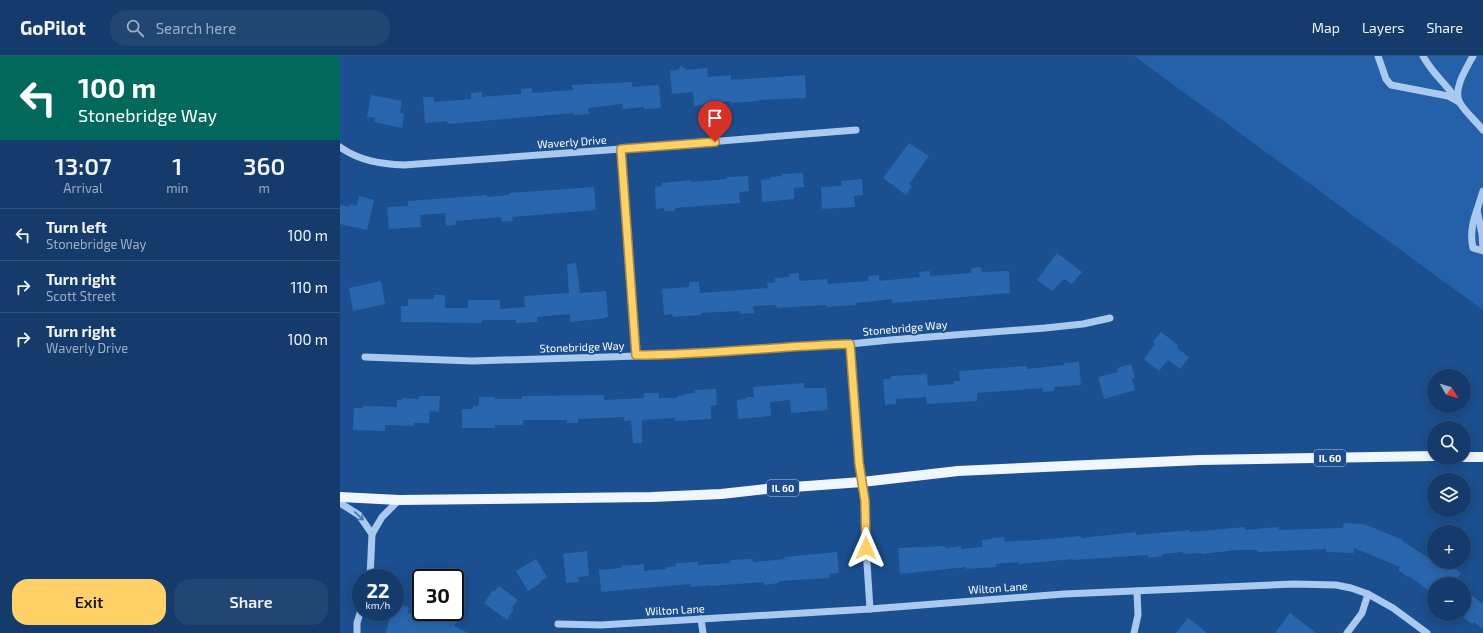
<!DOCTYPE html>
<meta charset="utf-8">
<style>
:root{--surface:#143b6b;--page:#214673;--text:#f1f3f6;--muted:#9dadc1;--line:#33557e;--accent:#ffd166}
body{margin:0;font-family:"Exo 2",sans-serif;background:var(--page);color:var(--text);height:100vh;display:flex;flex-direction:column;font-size:15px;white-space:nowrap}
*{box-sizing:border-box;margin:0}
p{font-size:13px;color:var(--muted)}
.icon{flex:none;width:22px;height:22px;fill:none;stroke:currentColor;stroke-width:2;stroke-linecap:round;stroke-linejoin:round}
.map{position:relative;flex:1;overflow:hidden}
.drawer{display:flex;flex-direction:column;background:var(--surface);width:340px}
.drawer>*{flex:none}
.hud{background:#00695c;color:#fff;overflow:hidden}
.needle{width:26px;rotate:128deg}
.buttons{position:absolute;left:1087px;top:313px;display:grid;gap:8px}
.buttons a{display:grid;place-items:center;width:44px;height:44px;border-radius:50%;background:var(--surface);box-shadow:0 2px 10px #0003,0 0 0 1px var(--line);font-size:20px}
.speed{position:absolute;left:12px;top:513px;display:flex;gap:8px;font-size:20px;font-weight:700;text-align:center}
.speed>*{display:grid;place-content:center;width:52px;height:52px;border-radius:50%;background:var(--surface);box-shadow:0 2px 10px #0003,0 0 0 1px var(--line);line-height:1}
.speed small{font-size:10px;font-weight:400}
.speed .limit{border:2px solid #111;border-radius:6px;background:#fff;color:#111}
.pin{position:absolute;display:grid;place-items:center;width:34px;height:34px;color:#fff;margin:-41px -17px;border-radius:50% 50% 50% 0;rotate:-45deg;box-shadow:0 0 4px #0007}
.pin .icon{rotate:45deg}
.me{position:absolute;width:44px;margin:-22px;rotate:0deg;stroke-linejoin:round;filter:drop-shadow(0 0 3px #0008)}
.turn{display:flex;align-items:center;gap:14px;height:84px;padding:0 12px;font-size:18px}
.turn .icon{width:52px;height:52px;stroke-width:2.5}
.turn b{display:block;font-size:28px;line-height:34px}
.eta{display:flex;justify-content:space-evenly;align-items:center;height:68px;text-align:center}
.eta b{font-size:24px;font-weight:600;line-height:28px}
.button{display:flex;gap:8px;margin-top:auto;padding:8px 12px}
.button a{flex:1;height:46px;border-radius:16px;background:var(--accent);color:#111;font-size:16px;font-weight:600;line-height:46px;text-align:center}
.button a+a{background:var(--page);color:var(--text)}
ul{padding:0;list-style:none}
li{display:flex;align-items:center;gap:12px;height:52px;padding:0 12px;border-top:1px solid var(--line)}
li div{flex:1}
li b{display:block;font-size:15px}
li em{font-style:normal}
header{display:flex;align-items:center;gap:24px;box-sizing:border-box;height:56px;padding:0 20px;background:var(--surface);border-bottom:1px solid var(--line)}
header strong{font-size:19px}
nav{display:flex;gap:22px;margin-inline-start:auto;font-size:14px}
.search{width:280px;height:36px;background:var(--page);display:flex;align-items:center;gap:10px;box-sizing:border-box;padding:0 14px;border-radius:16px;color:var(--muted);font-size:15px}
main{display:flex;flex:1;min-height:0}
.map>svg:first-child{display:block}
</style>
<header>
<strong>GoPilot</strong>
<div class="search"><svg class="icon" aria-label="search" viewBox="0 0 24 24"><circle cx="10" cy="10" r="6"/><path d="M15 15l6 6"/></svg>Search here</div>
<nav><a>Map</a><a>Layers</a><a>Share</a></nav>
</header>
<main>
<section class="drawer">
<div class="hud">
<div class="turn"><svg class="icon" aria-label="left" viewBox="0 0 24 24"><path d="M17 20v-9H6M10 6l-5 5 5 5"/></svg><div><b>100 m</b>Stonebridge Way</div></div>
</div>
<div class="eta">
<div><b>13:07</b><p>Arrival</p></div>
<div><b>1</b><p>min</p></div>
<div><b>360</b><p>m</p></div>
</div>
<ul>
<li><svg class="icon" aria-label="left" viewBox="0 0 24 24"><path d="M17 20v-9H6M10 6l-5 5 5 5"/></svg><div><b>Turn left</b><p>Stonebridge Way</p></div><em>100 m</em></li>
<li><svg class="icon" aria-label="right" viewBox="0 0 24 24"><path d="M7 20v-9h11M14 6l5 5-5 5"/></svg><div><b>Turn right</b><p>Scott Street</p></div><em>110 m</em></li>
<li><svg class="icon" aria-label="right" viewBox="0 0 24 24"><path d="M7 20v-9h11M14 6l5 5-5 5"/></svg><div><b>Turn right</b><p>Waverly Drive</p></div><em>100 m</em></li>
</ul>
<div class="button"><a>Exit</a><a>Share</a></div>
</section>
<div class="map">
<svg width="1143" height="577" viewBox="0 0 1143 577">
<rect width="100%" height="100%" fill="#1b4f8f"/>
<path fill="#2461a8" d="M794,0H1143V254Z"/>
<g fill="#2a66ad">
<path d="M341,10L346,14L367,12L368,21L391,19V24L465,19L466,42L419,44V45L391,47V45L354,50L353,36L332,38L330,15L338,14Z"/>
<path d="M292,26V31L319,29L321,52L304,53V51L283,53L282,48L248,52L249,58L234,59V57L108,68L107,65L85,67L83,41H94V46L131,43V37L142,36V41L181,38V33L192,32V37L233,34L232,29Z"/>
<path d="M31,39L62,45L60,57L64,58L62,72L34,66L35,62L27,61Z"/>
<path d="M569,87L589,100L569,128L572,130L566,139L543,122Z"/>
<path d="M463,117L464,131L454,132V143L422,146L421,124L430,123V121L442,120L441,118Z"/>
<path d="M408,120L409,135L399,136L400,147L335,152V155H324V152L316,153L315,131L322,130V127L351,124V126L387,123V121Z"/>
<path d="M522,123L523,139L514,140L515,151L482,153L481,131L502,130L501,125Z"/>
<path d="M254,131L256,154L172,161L173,165L162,166L161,161L116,165V169L106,170L105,157L80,159L81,171L49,173L47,151L68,150V145L147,139V141L169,139V137Z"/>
<path d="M19,140L34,144L27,174L0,168V149L9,151L10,148L17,150Z"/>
<path d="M717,197L742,216L732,228L724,223L712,235L697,224Z"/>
<path d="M236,207L240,237L266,235L268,261H266V262L230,266V258L197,261V266L176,267V264H142V267L61,266V250H68V243H94V239H105V252H128V244H160V253L185,251L184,240L229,237L227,208Z"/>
<path d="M641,211L642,216L669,215L670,237L552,247V243L516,247V249L487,251L486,249L437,252L436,249L413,250L414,257L400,258L399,255L361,257V259L333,261L332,258L324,259L322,233L349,231V226H359L360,237L428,232L427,227L435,226V222L449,221V218L459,217V225L487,223L488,228L529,225L528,220L539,219V225L580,221L579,216L590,215V220L631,217V212Z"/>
<path d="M41,225L45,248L13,255L9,232Z"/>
<path d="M821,276L838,289L837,292L849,301L840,313L828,304L819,315L804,303L815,288L813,286Z"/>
<path d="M739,306L741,329L714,331V335L703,336V332L637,337V345L587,348L586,341L556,343V348L545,349L543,323H551V320L587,318L588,330L614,328V325H620L619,315L687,310V313L724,309V307Z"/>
<path d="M791,308L795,321L792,323L795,334L764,343L758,321L778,316L777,312Z"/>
<path d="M464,327V332H486L488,354L451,357L450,344L430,346L431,360L398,363L397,344L406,343V341H414L413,331Z"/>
<path d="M376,333L377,349L371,350V363L335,365V362L302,364V387H293L291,364L284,365V361L238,363V367H227V364H183V369H155V372H122V353H133V350H139V341H155V343H182V340L264,339V344L304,342V337H319V342H337L338,340H344L343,338L355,337V334Z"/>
<path d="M79,340H100L99,356L90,355L89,367H74V370L45,369V375L13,374L14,352H23V350L57,351V344H62V342L79,343Z"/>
<path d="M1004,467L1024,468L1063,484L1062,485L1103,511L1107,506L1121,517L1112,528H1094V530L1090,536L1069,520L1068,521L1058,514L1060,511L1014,492V497L986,496V493L918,496L917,494H897L862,498V497L843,498V496L822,498L823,500L808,502V499L733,504V503L679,508V506L656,508V511L626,513V511L560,518L558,492L605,490V492L621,490V493L642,491V484L652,483V482L664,481L665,486L687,484V485L741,480V482L796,476V479L850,474V476L905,471V474L939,471V474L1003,472Z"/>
<path d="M247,495L249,520L238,521L239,526L226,527L223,498Z"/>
<path d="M497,496L499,517L489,518V522L439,525V527L424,529V526L370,530V529L351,531V528L261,536L259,514L281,512V510L304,508V515L326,513V511L336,510V507L356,506H358V509L391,507L390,504L413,503V506L445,503L444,501Z"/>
<path d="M196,503L207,521L200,526L201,527L188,535L176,515Z"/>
<path d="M159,530L178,544L172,552L174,553L167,564L144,547L153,534L155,535Z"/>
<path d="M1124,534L1143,548V573L1134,566L1132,568L1124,562Z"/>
<path d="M57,548L69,551L68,557L90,563L93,556H105L118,562L114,570L128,577H46L51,556H55Z"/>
<path d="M950,557L976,577H935Z"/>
<path d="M848,562L867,577H836Z"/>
</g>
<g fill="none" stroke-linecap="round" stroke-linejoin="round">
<g stroke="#a9c9ee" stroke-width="7">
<path d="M1038,0L1046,23L1051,29L1108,40L1119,46"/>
<path d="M1083,0C1092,17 1107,29 1118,45"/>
<path d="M1133,0C1127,11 1112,34 1120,47C1126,57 1136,65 1143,74"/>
<path d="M0,91C20,105 41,108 64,109L281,93L516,74"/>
<path d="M281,93L296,299"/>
<path d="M1143,135L1137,154L1142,178L1143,193"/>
<path d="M1137,154C1132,167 1130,179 1133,192L1143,195"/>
<path d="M510,288L519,407L525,445L526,492L530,553"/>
<path d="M25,301L132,305L332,299L472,290L510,288L550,284L705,272L743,268L770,262"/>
<path d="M0,447L19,459L32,478"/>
<path d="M30,522L32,478L42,461L59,444"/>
<path d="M361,563L363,577"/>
<path d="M218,568L261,569L530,553L724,538L954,528L996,529L1011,532L1028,538L1053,552L1087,577"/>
<path d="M17,577V567L21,554"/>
<path d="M794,577L798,559L797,535"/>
<path d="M1007,577L1022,557L1028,538"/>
</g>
<g stroke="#f0f6ff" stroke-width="10">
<path d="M1124,401H1143"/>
<path d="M0,441L59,444L312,441L381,438L426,433L522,426L618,415L860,404L1094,400"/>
</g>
</g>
<defs><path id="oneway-shaft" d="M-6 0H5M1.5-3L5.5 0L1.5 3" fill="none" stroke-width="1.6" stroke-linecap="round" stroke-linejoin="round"/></defs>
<use stroke="#4674ac" href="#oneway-shaft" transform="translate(19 460) rotate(43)"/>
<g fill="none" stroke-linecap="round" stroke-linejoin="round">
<defs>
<path id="route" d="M375,86L281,93L296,299C368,299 439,290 510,288L519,407L525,445L526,492"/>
</defs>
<use href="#route" stroke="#a68842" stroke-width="10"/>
<use href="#route" stroke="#ffd166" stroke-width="7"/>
</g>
<g text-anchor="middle" stroke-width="4" stroke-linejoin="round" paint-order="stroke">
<g fill="#1b4f8f" stroke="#bbcadd" stroke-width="1">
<rect x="974" y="394" width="32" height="16" rx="3"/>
<rect x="427" y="424" width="32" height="16" rx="3"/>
</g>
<g font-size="10" font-weight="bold" fill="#fff">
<text x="990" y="406">IL 60</text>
<text x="443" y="436">IL 60</text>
</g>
<g font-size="11" fill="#fff" stroke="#1b4f8f">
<text transform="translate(232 86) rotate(-4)" y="4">Waverly Drive</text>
<text transform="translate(565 272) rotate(-5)" y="4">Stonebridge Way</text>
<text transform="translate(242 291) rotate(-2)" y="4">Stonebridge Way</text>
<text transform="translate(658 532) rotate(-4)" y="4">Wilton Lane</text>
<text transform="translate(335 554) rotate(-3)" y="4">Wilton Lane</text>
</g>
</g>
</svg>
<div class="buttons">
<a><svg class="needle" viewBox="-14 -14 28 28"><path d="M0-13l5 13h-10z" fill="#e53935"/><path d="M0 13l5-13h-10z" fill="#9dadc1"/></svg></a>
<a><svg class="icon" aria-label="search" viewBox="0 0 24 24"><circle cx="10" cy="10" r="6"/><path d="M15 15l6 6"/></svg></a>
<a><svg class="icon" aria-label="layers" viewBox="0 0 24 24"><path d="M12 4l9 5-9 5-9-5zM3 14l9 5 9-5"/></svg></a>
<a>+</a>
<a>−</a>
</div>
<div class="speed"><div>22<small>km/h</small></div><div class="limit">30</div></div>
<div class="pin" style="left:375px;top:86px;background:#d93025"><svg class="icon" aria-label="arrive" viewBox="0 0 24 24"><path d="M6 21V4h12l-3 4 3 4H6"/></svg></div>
<svg class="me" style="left:526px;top:492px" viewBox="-20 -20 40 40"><path d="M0-17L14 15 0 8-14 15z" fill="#ffd166" stroke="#fff" stroke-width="4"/></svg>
</div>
</main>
